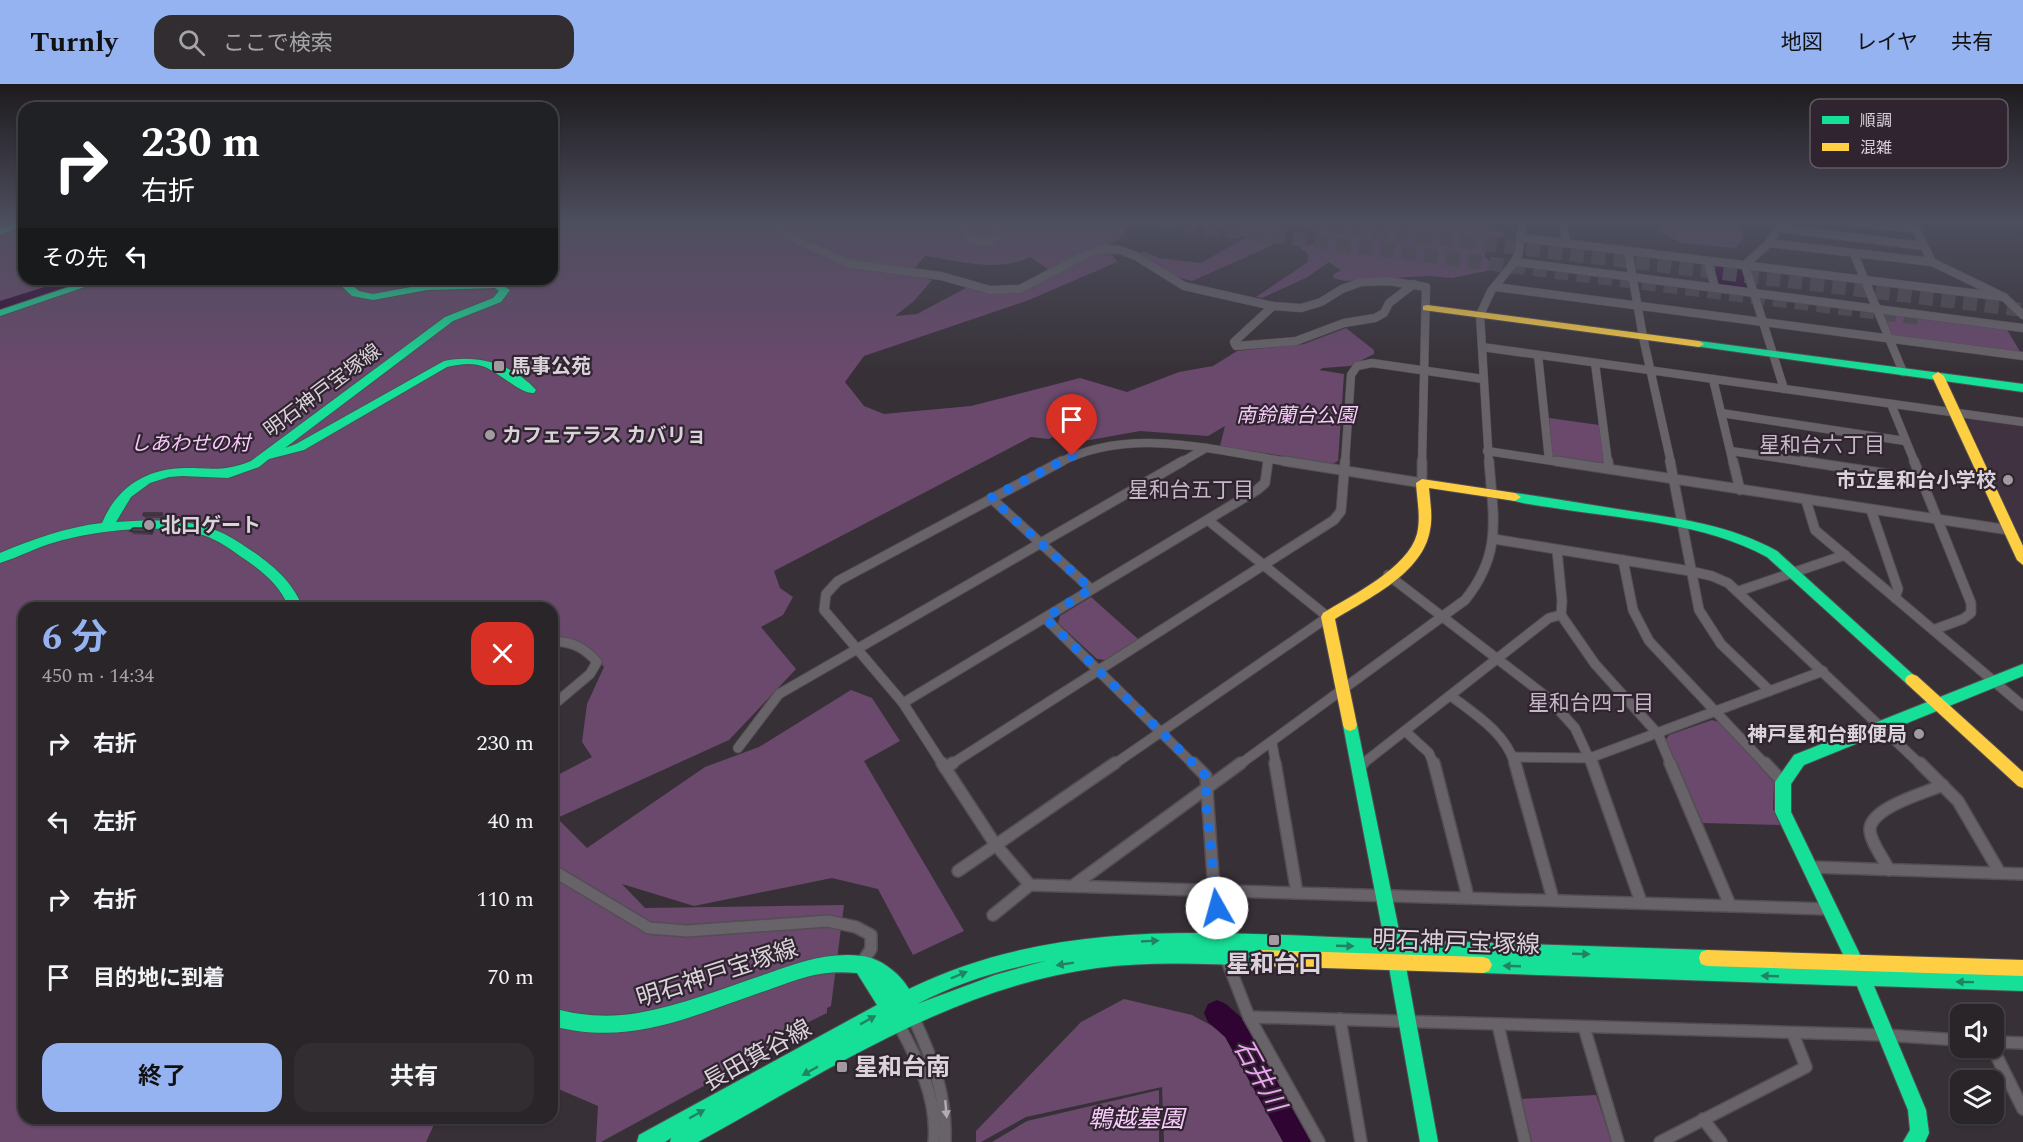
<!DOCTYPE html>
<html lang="ja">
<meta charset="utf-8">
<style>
:root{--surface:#292529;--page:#312d31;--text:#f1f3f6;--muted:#a5a5a8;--line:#454246;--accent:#95b2f1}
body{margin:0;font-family:Spectral,"Noto Sans JP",serif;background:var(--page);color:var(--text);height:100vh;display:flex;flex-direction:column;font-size:22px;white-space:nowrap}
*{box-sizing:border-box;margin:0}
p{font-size:20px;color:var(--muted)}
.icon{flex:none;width:33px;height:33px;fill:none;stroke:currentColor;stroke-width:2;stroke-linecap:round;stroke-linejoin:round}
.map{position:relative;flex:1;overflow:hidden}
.sheet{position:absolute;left:18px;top:518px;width:540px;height:522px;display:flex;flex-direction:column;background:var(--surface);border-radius:18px;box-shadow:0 2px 4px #0004,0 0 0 2px var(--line)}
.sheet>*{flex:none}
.guide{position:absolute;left:18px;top:18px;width:540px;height:183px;border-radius:18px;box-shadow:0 2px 4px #0004,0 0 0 2px var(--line);background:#202124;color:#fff;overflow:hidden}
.fabs{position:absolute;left:1950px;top:920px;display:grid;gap:12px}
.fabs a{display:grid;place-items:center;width:54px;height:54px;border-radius:12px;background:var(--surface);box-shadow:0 2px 4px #0004,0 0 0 2px var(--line);font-size:30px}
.pin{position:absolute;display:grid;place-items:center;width:51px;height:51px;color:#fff;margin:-62px -26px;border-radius:50% 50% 50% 0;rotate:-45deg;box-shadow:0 0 6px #0007}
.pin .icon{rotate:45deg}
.me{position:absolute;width:66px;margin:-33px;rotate:353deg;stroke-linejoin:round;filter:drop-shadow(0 0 4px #0008)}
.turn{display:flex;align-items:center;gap:21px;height:126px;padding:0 24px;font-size:27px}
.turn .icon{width:78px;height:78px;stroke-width:2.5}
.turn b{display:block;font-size:42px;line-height:51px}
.then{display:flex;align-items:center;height:57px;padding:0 24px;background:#0003;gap:12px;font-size:22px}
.round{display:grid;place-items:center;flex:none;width:63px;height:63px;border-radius:18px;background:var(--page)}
.headline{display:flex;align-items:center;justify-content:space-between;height:102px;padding:0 24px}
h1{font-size:36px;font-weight:700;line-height:45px;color:var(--accent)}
.cta{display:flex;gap:12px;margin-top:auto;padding:12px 24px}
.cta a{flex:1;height:69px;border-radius:18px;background:var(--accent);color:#111;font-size:24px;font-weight:700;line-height:69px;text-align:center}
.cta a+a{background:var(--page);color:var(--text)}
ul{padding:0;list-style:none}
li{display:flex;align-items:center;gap:18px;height:78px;padding:0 24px}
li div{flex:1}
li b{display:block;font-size:22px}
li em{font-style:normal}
header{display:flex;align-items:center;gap:36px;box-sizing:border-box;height:84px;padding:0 30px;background:var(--accent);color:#111}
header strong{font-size:28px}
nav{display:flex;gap:33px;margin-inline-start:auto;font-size:21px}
.search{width:420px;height:54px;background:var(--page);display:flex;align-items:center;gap:15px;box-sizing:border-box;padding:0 21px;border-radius:18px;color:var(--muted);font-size:22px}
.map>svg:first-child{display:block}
</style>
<header>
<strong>Turnly</strong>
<div class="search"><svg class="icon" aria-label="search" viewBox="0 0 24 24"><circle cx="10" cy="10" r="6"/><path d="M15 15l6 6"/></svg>ここで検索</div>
<nav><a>地図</a><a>レイヤ</a><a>共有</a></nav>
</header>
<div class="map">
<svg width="2023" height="1058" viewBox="0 0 2023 1058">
<rect width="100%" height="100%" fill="#373137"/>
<path fill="#413241" d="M1969,333L2023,341V453L2019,451L1967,337Z"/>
<g fill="#6a496d" fill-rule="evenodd">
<path d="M0,138H24V195H552V138H1130L1122,153L1107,162L1117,178L1029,216L864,272L845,298L864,322L884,330L971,322L1080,294L1127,308L1179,288L1213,282L1237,267L1304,260L1346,244L1374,266V270L1350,282L1323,284L1319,286L1344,290L1338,377L1332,380L1220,362L1225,342L1208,352L1140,347L1084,357L1066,346L1049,355L1031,353L774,487L780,504L793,513L783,531L761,543L796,585L729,656L557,734L587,764L705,683L759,663L851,606L872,614L900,657L864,677L964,847L913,871L878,805L832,794L694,822L622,800L645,824L844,821L831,922L827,924V929L774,955V960L742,981L601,1058H596L598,1022L556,1004L552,1007V694L592,673L582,658L587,620L604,583L588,563L565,560L552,562V524H24V1034H437L426,1058H0ZM925,172C960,177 997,189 1030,173L1048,185L1008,208L966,204L917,230L895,232L914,217L932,196L909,191Z"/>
<path d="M1209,138H1484L1505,151L1492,156L1484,171L1496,185L1452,194L1427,192L1345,197L1333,194L1334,190L1341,186L1329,178L1306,194L1262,214L1256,213L1308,178V170L1300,164L1314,160L1323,151L1302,142L1280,141L1271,162L1192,197L1177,193L1139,170L1143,167L1159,174L1201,179L1247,153L1221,145Z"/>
<path d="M1672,138L1704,140V138H1740L1744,152L1736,164L1681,159L1655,144Z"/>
<path d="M1887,228L2006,244L2021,269L1899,254L1892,251L1884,230Z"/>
<path d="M1549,334L1599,341L1604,379L1600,381L1558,375L1552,371Z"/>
<path d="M1091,513L1138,555L1105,576L1097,575L1058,539L1060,532Z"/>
<path d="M1712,636L1722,639L1771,690L1774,698L1773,725L1780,741L1703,739L1665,657L1669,651Z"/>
<path d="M1124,915L1192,931L1225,949L1292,1058H1164L1162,1003L1026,1033L981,1058H976V1047L1081,938Z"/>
<path d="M1159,1006V1058H992L1027,1037Z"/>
<path d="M1596,1011L1612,1058H1532L1521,1015Z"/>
</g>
<path fill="#2f0432" d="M1711,179L1741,185L1747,203L1743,205L1718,201Z"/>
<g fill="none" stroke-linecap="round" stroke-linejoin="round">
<g fill="#2f0432" fill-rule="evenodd">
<path d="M70,195H92L90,198L0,227V217Z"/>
<path d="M1217,916L1226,920L1243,935L1312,1058H1283L1225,953L1208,938L1204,929L1208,920Z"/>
</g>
<g stroke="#4f494f" stroke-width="14" stroke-dasharray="14 8" stroke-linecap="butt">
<path d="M1162,138L1920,234"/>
<path d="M1308,138L2023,226"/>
</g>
<defs>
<g id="street-far2">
<path d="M783,138L779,146L788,152L850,180L941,192L990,206L1020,205L1087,170L1103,165L1120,166L1136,172L1184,202L1273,222L1301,224L1321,218L1342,205L1361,198L1388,197L1426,203L1422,379"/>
<path d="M958,138C967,157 982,166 999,150L991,138"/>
<path d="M1563,138L1566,159"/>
<path d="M1782,138L1769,159L1745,181L1784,305"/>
<path d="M1850,138L1916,145L1932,178L2004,213L2023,231"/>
<path d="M1778,144L1923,162"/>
<path d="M1523,154L2004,213"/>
<path d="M1769,159L1932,178"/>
<path d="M1628,167L1643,253L1671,379"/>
<path d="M1854,170L1903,288"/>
<path d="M1708,177L1715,204"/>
<path d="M1516,178L2023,244"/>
<path d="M1496,203L2023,272"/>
<path d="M1273,222L1234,258L1236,262L1296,257L1344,239L1375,234L1384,229L1389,219L1414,200"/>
<path d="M1482,263L2023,338"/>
<path d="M1538,271L1549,376"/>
<path d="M1595,279L1608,379"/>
<path d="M1713,295L1733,379"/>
<path d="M1891,320L1915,379"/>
<path d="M1721,329L1905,357"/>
<path d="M1487,367L1566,379"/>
<path d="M1731,367L1812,379"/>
<path d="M1059,379C1130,341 1219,367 1294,379"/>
<path d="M1180,379L1206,364"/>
<path d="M1268,379V375"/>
<path d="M1345,379L1351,291L1357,282L1372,279L1483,295"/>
<path d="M1489,379L1480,231L1491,207L1513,180L1519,169L1522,138"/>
</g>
<g id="street-far1">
<path d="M1284,377L1422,399V377"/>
<path d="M1556,377L2009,446"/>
<path d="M1608,377L1609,385"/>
<path d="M1670,377L1699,526L1721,560L1770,607"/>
<path d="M1733,377L1740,406"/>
<path d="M1802,377L1921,395"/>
<path d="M1914,377L1971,519V529L1963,535L1933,546"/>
<path d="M991,414L1091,505"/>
<path d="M1806,416L1815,446L2023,622"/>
<path d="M1871,426L1898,505L1895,514"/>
<path d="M1494,455L1690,487L1712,492L1728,499L1921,681"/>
<path d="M1623,476L1633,526L1649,557L1766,681"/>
<path d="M1388,491L1547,613L1575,644L1592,681"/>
<path d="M1739,507L1845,471"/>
<path d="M1561,531L1595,580L1658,650L1671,681"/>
<path d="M1045,534L1194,681"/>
<path d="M552,558C571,556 585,564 597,578L590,590L552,622"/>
<path d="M1451,612C1475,630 1507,650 1515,681"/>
<path d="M903,619L1257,406L1265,399L1268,377"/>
<path d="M1405,647L1429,669L1434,681"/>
<path d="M1272,659L1276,681"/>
<path d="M738,664L779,610L1183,377"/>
<path d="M1513,673L1590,674L1823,587"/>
<path d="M943,681L903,619L824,526L826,510L838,497L1062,377"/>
<path d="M950,681L1334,436L1341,427L1345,377"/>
<path d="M1113,681L1328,533L1209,437"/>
<path d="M1239,681L1465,516C1503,469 1493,433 1489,377"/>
<path d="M1361,681L1549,534L1561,531L1562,517L1557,466"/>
</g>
<g id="street">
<path d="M942,679L995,760L1030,801L1828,825"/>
<path d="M1193,679L1206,692L1214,807L1222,858"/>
<path d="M1275,679L1297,809"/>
<path d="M1434,679L1468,813"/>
<path d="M1515,679L1553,815"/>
<path d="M1592,679L1641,818"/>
<path d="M1670,679L1730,821"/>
<path d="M1765,679L1783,698"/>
<path d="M1920,679L1958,717L2000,789"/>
<path d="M1358,683L1363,679"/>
<path d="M945,684L953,679"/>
<path d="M1810,783L2023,790"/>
<path d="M552,786L649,844L687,847L828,837L856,843L871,851V865L861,880"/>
<path d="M1889,786C1884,775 1871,759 1870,747C1868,724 1925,709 1943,701"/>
<path d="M958,787L1115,679"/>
<path d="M1074,801L1241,679"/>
<path d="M993,831L1030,801"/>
<path d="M1226,874L1249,933L1319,1058"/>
<path d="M912,931C932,973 947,1011 945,1058"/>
<path d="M1249,933L1884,951L1960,956"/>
<path d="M1340,935L1361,1058"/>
<path d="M898,939C918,976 938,1015 934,1058"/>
<path d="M1498,941L1525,1058"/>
<path d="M1584,943L1618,1058"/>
<path d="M1994,958L2023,959"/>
<path d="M1992,963L2023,1025"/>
<path d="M1703,1035L1721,1058"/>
<path d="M1660,1058L1806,983L1793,950"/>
</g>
<g id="fast">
<path d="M19,138H24V142L0,150V144Z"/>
<path d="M93,195H108L0,232V226Z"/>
<path d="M334,195H345L359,207L373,210L427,200L497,198L510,206L501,218L453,237L285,364L296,360L444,277C477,270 513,280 536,306L534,309C522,311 498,288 485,283C473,278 460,280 447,283L304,366L269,375L259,383L228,394L182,392L169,393L150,399L131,413L116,438C149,436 188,434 220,448C232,453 244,462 255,469C276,484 293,499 303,524H289C280,501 262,487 243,474C230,465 218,456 203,451C163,439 96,446 56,458C37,463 19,473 0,479V469C33,455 67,443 102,439C117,403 147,384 186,384C214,384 223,388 251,377L445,233L493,214L499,207L495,204L427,206L373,216L352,212Z"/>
<path d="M1699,257L2023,300V308L1695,262L1694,260Z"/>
<path d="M1515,409C1553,414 1591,421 1630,427C1681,435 1730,441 1777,467L1919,596L1917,600H1907L1767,473C1705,439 1630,436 1561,425C1544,422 1527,421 1511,416L1509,413L1511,410Z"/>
<path d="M2023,580V592L1804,681L1791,700V728L1867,885L2023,891V907L1874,902L1926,1026L1929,1049L1925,1058H1903L1910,1046L1908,1026L1857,902L1483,889L1477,887L1474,881L1479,875L1404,872L1438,1058H1420L1387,872L1265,867L1269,874L1267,880L1261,882C1206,880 1152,877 1097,884C952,903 824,989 698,1058H670L671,1054L665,1058H637L639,1051L877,921L857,889C820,886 802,894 768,906C693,931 633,963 552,942V924C581,932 608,934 638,929C683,921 726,903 769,889C800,878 828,868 862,872C881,874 900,890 909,905C1060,831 1222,850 1384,855L1343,641L1345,637L1350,635L1355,637L1357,641L1401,856L1707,866L1713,868L1715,874L1712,880L1850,885L1775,728V698L1794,671ZM1045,877L995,891L917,920C957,899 1000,886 1045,877Z"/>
</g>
<g id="slow">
<path d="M1427,221L1699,257L1704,260L1699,263L1423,226V222Z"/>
<path d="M1938,288L1944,292L2023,462V481L2017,476L1932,292Z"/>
<path d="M1422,395L1515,409L1521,413L1515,417L1429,404C1430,418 1433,432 1430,446C1423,489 1369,514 1335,535L1357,641L1355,645L1350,647L1345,645L1343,641L1321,533L1323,529C1351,512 1408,484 1417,450C1421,433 1417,416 1416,399Z"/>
<path d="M1912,590L1917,592L2023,688V704L2018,702L1907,600L1905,596L1907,592Z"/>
<path d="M1261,866L1483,873L1489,875L1492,881L1489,887L1483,889L1261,882L1255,880L1253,874L1255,868Z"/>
<path d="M1707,866L2023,876V892L1707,882L1701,880L1699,874L1701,868Z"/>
</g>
</defs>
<use href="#street-far2" stroke="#534e53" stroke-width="9"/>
<use href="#street-far1" stroke="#534e53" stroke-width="11"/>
<use href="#street" stroke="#534e53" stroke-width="14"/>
<use href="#fast" stroke="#534e53" stroke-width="2"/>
<use href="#slow" stroke="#534e53" stroke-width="2"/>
<use href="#street-far2" stroke="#686368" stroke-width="8"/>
<use href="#street-far1" stroke="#686368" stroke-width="9"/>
<use href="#street" stroke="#686368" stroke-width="11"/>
<use href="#fast" fill="#16e098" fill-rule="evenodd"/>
<use href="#slow" fill="#ffcf43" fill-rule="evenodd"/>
</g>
<g fill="#473b47">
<path d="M162,429L165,433L164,434H145L143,431Z"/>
<path d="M130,447H154L152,451L133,450Z"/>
</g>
<path fill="#393039" d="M152,444L154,447L152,451L149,448Z"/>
<g fill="#524552" stroke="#393039" stroke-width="1.5">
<path d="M144,429H162L161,431H143Z"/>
<path d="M133,444H152L149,448L130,447Z"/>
</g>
<defs><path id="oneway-solid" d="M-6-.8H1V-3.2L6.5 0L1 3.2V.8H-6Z" transform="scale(1.5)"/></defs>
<g fill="#228264">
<use href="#oneway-solid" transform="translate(1150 857) rotate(-3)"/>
<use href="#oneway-solid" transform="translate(1345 862) rotate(2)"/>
<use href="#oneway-solid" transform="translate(1581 870) rotate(2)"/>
<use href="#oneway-solid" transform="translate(1065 880) rotate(171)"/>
<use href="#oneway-solid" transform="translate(1512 882) rotate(-178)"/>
<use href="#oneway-solid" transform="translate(959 891) rotate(-23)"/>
<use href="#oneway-solid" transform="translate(1770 892) rotate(-178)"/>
<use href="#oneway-solid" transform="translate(1965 898) rotate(-179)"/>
<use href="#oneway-solid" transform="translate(868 936) rotate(-29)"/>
<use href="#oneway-solid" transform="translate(810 987) rotate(151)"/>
<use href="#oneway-solid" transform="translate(697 1030) rotate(-29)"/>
</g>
<use fill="#b2acb2" href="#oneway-solid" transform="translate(946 1025) rotate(85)"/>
<linearGradient id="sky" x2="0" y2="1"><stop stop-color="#1e1b1e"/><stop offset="0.48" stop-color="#4d4e5e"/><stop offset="1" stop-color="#4d4e5e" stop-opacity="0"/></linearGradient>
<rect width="2023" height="286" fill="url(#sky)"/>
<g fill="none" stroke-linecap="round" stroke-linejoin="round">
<path stroke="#1a73e8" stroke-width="10" stroke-dasharray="0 18" d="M1072,372L991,414L1091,505L1045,534L1206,692V718L1217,824"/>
</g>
<g fill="#a19aa1" stroke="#2f242f" stroke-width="2">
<rect x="493" y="276" width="12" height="12" rx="3"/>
<circle cx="490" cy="351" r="6"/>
<circle cx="2008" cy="396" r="6"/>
<circle cx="149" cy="441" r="6"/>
<circle cx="1919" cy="650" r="6"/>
<rect x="1268" y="850" width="12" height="12" rx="3"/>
<rect x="836" y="977" width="12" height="12" rx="3"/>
</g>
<g text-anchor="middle" stroke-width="4.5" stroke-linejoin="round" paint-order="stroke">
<g font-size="20" font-weight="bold" fill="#dad3da" stroke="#2f242f" text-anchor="start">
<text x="511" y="289">馬事公苑</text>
<text x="502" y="358">カフェテラス カバリョ</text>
<text x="1996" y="403" text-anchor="end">市立星和台小学校</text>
<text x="161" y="448">北口ゲート</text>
<text x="1907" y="657" text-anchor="end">神戸星和台郵便局</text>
</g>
<g font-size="20" fill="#dad3da" stroke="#2f242f">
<text transform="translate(322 306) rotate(-37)" y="7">明石神戸宝塚線</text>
</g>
<g font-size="20" font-style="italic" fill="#f9cbfc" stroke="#2f242f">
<text x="1296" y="338">南鈴蘭台公園</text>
<text x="190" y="366">しあわせの村</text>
</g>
<g font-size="21" fill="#c7b8c7" stroke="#2f242f">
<text x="1822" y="368">星和台六丁目</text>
<text x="1191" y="413">星和台五丁目</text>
<text x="1591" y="626">星和台四丁目</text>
</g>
<g font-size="24" fill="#dad3da" stroke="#2f242f">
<text transform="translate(1456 858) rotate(2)" y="8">明石神戸宝塚線</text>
<text transform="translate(717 889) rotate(-18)" y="8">明石神戸宝塚線</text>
<text transform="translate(757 971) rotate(-29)" y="8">長田箕谷線</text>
</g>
<g font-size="24" font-weight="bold" fill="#dad3da" stroke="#2f242f">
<text x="1274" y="888">星和台口</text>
<text x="854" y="991" text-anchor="start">星和台南</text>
</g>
<g font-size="24" font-style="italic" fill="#f9cbfc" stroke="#2f242f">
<text x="1136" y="1043">鵯越墓園</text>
</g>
<g font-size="26" font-style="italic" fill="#eda2f3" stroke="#2f242f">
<text transform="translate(1260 991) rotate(61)" y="9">石井川</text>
</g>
</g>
<rect x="1810" y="15" width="198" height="69" rx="9" fill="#2f242f" stroke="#625962" stroke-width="1.5"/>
<rect x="1822" y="32" width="27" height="8" fill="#16e098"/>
<rect x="1822" y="59" width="27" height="8" fill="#ffcf43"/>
<g font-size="16" fill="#dad3da">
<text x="1860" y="42">順調</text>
<text x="1860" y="69">混雑</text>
</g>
</svg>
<div class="fabs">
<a><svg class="icon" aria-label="sound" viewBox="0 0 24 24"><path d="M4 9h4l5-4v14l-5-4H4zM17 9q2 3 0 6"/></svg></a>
<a><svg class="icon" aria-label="layers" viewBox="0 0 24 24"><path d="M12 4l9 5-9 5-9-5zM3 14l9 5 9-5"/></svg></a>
</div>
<div class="pin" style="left:1072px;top:372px;background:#d93025"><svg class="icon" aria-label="arrive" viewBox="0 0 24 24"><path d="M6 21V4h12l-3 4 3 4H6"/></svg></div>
<svg class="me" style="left:1217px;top:824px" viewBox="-20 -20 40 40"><circle r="19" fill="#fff"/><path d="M0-13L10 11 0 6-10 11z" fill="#1a73e8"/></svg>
<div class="guide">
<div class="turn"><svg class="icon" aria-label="right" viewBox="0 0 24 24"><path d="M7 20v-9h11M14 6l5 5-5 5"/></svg><div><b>230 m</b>右折</div></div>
<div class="then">その先<svg class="icon" aria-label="left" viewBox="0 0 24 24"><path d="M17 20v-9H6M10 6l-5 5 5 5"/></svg></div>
</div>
<section class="sheet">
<div class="headline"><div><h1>6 分</h1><p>450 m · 14:34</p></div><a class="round" style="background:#d93025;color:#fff"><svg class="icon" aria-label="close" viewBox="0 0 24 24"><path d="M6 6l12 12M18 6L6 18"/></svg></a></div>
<ul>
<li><svg class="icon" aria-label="right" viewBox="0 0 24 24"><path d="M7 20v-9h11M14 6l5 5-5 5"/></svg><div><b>右折</b></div><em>230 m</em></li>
<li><svg class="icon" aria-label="left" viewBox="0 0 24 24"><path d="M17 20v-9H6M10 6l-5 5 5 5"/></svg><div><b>左折</b></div><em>40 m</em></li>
<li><svg class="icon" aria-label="right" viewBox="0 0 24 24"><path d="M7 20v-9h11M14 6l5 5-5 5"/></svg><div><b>右折</b></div><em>110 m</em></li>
<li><svg class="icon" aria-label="arrive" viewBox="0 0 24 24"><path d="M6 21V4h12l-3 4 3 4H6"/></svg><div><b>目的地に到着</b></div><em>70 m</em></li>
</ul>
<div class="cta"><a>終了</a><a>共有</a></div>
</section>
</div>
